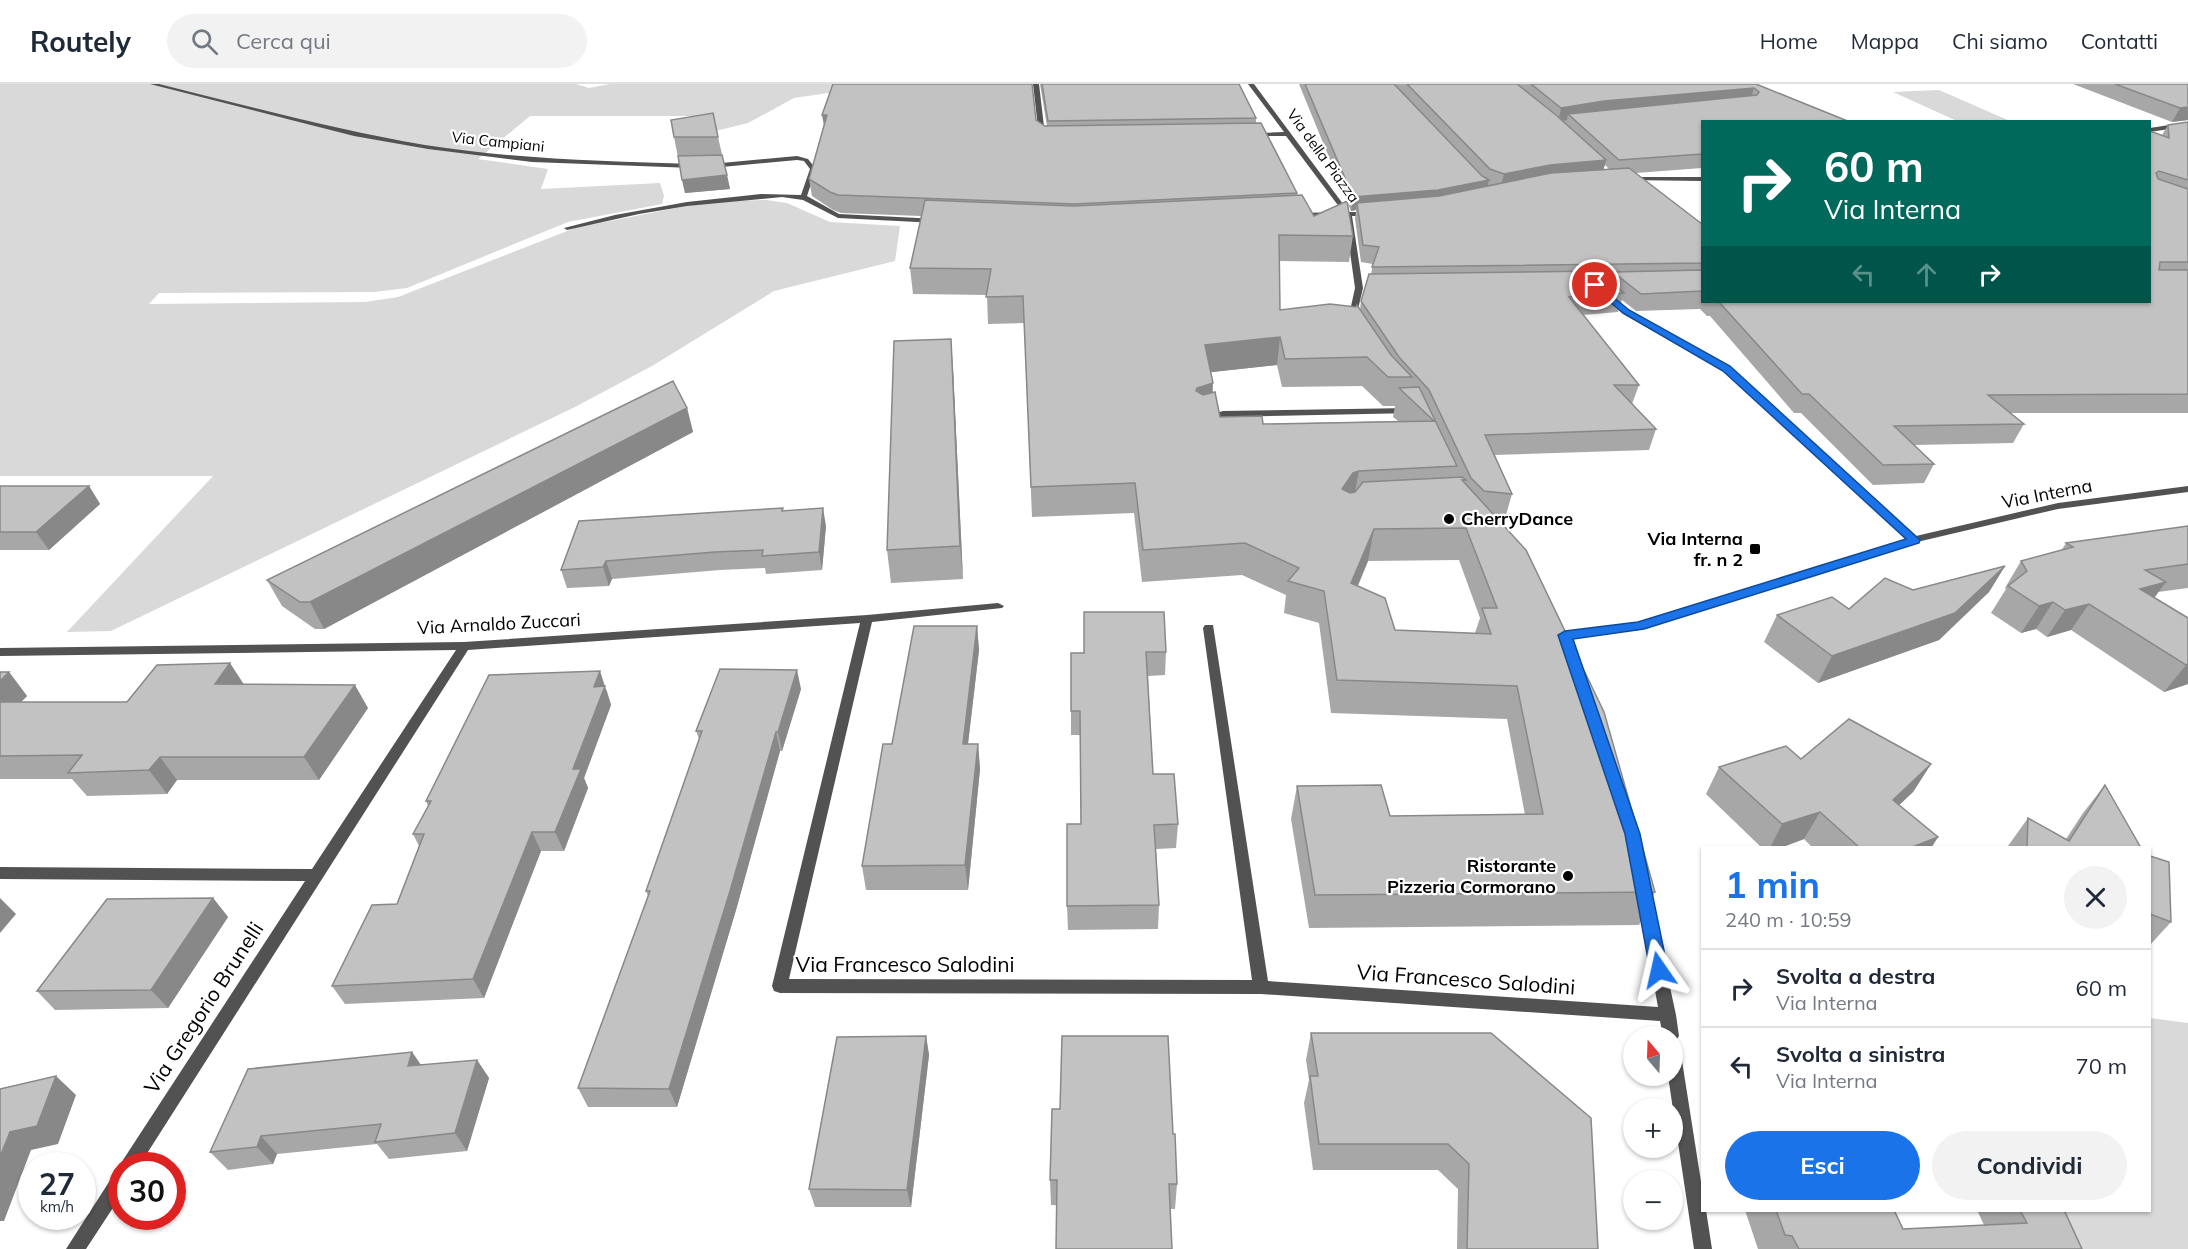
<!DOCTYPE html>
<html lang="it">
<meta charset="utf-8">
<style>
:root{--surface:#fff;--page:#f2f2f3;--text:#1f2937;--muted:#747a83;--line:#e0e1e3;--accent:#1a73e8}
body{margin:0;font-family:Mulish,sans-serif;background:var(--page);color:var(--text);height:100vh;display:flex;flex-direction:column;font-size:22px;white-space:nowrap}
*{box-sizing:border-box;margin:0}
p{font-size:20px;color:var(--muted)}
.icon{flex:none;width:33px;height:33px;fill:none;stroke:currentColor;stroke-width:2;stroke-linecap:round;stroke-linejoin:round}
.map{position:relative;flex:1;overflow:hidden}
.panel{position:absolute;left:1701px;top:762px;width:450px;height:366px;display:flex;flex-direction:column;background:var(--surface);border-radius:0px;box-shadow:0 2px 4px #0004}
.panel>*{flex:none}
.hud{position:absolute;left:1701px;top:36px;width:450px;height:183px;border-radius:0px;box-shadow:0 2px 4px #0004;background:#00695c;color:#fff;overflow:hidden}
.needle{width:39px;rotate:341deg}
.fabs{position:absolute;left:1623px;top:942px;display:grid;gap:12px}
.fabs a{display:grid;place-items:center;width:60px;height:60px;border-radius:50%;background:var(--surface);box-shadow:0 2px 4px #0004;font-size:30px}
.speed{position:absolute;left:18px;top:1068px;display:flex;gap:12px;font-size:30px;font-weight:700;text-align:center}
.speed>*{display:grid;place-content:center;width:78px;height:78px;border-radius:50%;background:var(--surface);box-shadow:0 2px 4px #0004;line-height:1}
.speed small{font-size:15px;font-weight:400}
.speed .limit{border:9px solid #d22;background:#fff;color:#111}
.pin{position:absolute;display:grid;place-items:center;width:51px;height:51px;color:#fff;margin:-26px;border:3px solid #fff;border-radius:50%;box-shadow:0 2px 6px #0007}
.me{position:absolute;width:66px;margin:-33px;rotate:349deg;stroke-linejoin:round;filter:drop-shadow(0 0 4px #0008)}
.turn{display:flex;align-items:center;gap:21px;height:126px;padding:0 24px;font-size:27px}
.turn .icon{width:78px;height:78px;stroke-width:2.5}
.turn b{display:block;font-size:42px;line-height:51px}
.lanes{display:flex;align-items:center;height:57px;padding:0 24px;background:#0003;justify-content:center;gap:30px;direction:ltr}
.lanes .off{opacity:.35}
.round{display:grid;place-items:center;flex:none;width:63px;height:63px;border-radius:32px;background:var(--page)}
.overview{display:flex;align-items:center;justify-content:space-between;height:102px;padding:0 24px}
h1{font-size:36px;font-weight:700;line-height:45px;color:var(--accent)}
.primary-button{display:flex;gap:12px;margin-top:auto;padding:12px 24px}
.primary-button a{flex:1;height:69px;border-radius:36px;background:var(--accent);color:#fff;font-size:24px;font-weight:700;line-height:69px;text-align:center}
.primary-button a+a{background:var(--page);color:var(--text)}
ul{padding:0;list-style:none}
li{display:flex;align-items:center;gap:18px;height:78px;padding:0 24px;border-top:2px solid var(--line)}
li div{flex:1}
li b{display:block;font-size:22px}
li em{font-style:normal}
header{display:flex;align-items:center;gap:36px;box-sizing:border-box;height:84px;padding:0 30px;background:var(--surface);border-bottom:2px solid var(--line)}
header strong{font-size:28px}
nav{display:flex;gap:33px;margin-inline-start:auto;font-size:21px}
.search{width:420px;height:54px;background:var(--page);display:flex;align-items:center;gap:15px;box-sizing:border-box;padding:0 21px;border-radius:33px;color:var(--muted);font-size:22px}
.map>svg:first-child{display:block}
</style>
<header>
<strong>Routely</strong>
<div class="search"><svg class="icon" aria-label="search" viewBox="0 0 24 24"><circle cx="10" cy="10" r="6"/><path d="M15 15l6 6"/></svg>Cerca qui</div>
<nav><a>Home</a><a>Mappa</a><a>Chi siamo</a><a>Contatti</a></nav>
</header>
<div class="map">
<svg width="2188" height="1165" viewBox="0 0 2188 1165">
<rect width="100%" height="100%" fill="#fff"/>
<g fill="#d9d9d9">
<path d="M0,0H576L589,4L610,0H869L842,7L794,14L748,39L707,49L697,32H530L478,75L548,85L541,105L660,99L664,112L662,120L568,138L407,204L374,208L159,209L149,220L365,218L398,213L575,144L691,121L728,117L766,116L787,119L830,138L900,142L895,177L774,207L652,282L575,323L111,547L67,548L213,392H0Z"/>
<path d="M1939,6L2010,37H1957L1893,8Z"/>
<path d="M2150,934L2188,939V1165H2040L2019,1127L2150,1126Z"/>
</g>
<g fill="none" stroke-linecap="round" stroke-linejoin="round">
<g fill="#525252" fill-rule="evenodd">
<path d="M150,0H159C248,22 336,46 425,61C514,75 603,77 693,80L696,82L693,84L532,78L428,65L354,52Z"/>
<path d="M1033,0H1039L1045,51L1048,54L1045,56L1039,52Z"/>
<path d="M1248,0H1254L1349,128H1371L1374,130L1371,132H1352L1363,204L1355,238L1348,236L1355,204L1345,132H1297V130L1299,129L1343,128L1286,52H1250L1252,49L1284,48Z"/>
<path d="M2188,38V42L2150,48V44Z"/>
<path d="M797,72L808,75L816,85L807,112L839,130L937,135L940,137L937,139L838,134L803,116L782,113L687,122L639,130L567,146L564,144L615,131L687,118L761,110L801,111L810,85L804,77L797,76L711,84L708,82L711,80Z"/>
<path d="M1629,93H1702V97L1627,96L1626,95Z"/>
<path d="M1606,211H1612L1629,226L1729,283L1916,452L2058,419L2188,402V408L2058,425L1917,458L1639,546L1561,554L1559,551L1561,548L1565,547L1638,538L1907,455L1723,287L1623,230L1606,215Z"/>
<path d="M1411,324L1414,325V329L1223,333L1204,337L1199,334L1223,327Z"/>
<path d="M998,519L1004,522L1002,524L872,538L789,895L1252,896L1203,544L1205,541H1213L1268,897L1658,923L1637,809L1639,805L1644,803L1649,805L1676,931L1679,952L1675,958L1678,959L1680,964L1702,1104V1126H1706L1712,1165H1694L1668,992H1672V952H1663L1660,937L1261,910L780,909L774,907L772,902L860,539L468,566L139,1082H122V1110L86,1165H66L116,1087L121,1085L120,1082L123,1076L305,797L0,795V783L312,785L456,566L0,572V564L464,558L867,531Z"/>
</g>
</g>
<g fill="#a7a7a7" fill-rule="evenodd">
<path d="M1040,0H1239L1256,34V39L1297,109V111L1314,132L1353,152L1349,178L1279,177L1280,226H1360L1361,217L1371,190L1373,180L1361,178L1355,135L1356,126L1351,127L1299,0H1756L1850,38H1702V84L1636,89L1702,140V218H2150V47L2162,51L2168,41L2188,38V329H2011L2024,340L2013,359L1914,361L1934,380L1924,399L1873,401L1801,329H1794L1710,232H1707L1700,225L1636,227L1622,216L1618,228L1583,231L1639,301L1632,320L1656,345L1649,366L1495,371L1512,410L1506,431L1494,430L1655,808L1639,841L1309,844L1291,735L1297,702L1390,732L1525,731L1507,635L1331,629L1319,539L1284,529L1286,511L1242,491L1142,498L1134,429L1032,433L1024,239L988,240L987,211L913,210L910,184L921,132L841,129L833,126L812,112L809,95L824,42L1036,36L1045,42H1047ZM1605,81L1609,85L1603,86ZM1277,281L1282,303L1362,302L1383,322H1395L1393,333L1398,337L1263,340L1220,333L1213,309L1211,288ZM1459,476L1480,534L1475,549L1395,546L1358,502L1368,477Z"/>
<path d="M2073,0H2188V36L2172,38Z"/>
<path d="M674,53H718L730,105L685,109Z"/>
<path d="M953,284L963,495L891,499L887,466Z"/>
<path d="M687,324L693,348L324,545H315L282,522L267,496Z"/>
<path d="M0,402H89L100,420L49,466H0Z"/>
<path d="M783,424V427L826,442L822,486L766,490L765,484L720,486L612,495L609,502L567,504L561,486Z"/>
<path d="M2188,442V504L2158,508L2154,514L2188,534V600L2164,608L2071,546L2047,553L2036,545L2021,549L1991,529L2006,505L2005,504L2021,477L2061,467L2066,459Z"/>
<path d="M2005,482L1989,508L1939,556L1818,599L1764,558L1777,531L1849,525L1913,506Z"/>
<path d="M977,542L979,566L968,660H978L980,685L968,806H866L862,782L892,660Z"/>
<path d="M1166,568L1165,591L1148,592L1153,690L1178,740L1176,764L1156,765L1159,821L1158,845L1068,846L1067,822L1081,740L1080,651H1071V569Z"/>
<path d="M0,588H9L27,612L21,618H127L243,600L368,624L319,696H177L167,710L87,712L72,695H0Z"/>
<path d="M801,605L782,667H780L736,826L677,1023H588L578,1004L648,812L646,807L699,655L696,647Z"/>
<path d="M607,606V607L611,621L584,694L588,704L564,767H541L484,914L345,920L332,902L397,820L419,762L413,750L428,722L426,717Z"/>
<path d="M1801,675L1931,680L1913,708L1899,721L1938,753L1931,764H1813L1804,755L1780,764H1762L1706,710L1719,683Z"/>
<path d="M2105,701L2141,764H2007L2008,762L2028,734L2066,755L2083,729Z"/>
<path d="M2150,772L2171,838L2150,861Z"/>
<path d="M213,814L228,833L168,924L55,926L37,907Z"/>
<path d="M1311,949L1598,1165H1457L1458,1105L1438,1086H1313L1304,1019L1309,996L1306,976Z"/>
<path d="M926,952L929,971L911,1123H815L809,1105Z"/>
<path d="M412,968L421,981L477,976L489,994L467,1067L389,1075L377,1060L277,1070L273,1080L228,1086L210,1068Z"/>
<path d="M1173,1050L1177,1100L1175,1125L1051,1121L1050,1096Z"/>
<path d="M1745,1126H1894L1903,1145L1984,1141L1977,1126H2064L2082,1165H1758Z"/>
</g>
<g fill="#888">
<path d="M1754,4L1750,18L1568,30L1567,36L1558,38L1561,24L1604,17Z"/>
<path d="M2188,23V36L2172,38L2180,24Z"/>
<path d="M822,31H827L825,47Z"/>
<path d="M1606,76L1602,91L1500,106L1504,90L1550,81Z"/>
<path d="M727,91L730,105L685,109L682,96Z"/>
<path d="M1489,96L1486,109L1357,119L1356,126L1351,127L1353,113Z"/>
<path d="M1280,253L1277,281L1204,289L1205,261Z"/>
<path d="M951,255L953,284L963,495L960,462Z"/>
<path d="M1213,299L1211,328L1196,307L1197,304Z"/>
<path d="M687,324L693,348L324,545L310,518Z"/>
<path d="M1359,387L1353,418L1342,405L1353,389Z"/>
<path d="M89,402L100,420L49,466L36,448Z"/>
<path d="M823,424L826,442L822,486L819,468Z"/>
<path d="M1374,445L1368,477L1345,531L1351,499Z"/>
<path d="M606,477L612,495L609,502L603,483Z"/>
<path d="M2005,482L1989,508L1939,556L1818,599L1832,572Z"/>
<path d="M2166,498L2146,525L2140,505Z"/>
<path d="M2053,518L2036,545L2021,549L2039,522Z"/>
<path d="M2089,520L2071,546L2047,553L2065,526Z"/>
<path d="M977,542L979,566L965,685L963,660Z"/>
<path d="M230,579L245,602L215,600Z"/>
<path d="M2188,580V600L2164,608L2186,581Z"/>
<path d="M797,586L801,605L782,667L778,648Z"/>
<path d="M600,587L611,621L584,694L588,704L564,767L555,748L594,603Z"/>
<path d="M9,588L27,612L0,639V597Z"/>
<path d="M355,601L368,624L319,696L304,673Z"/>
<path d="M776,648L780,667L736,826L677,1023L669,1005Z"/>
<path d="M978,660L980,685L968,806L965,781Z"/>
<path d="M160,673L177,696L167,710L149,686Z"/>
<path d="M1931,680L1913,708L1876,743L1893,716Z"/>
<path d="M1820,728L1804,755L1780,764H1770L1782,740Z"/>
<path d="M532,748L541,767L484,914L473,895Z"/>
<path d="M1938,753L1931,764H1910Z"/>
<path d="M0,814L16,830L0,849Z"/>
<path d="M213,814L228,833L168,924L151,906Z"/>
<path d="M926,952L929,971L911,1123L907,1106Z"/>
<path d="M412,968L425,987L408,982Z"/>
<path d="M477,976L489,994L467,1067L455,1049Z"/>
<path d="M56,992L76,1011L58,1060L31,1066L4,1137H0V1073L10,1048Z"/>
<path d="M261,1052L277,1070L273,1080L257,1063Z"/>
</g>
<g fill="#c2c2c2" stroke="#888" stroke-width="1.5" fill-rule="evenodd">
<path d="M833,0H1032L1036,36L1045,42L1261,39L1297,109L1074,120L838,111L830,108L809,95L827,31H822Z"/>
<path d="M1042,0H1239L1256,34L1048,37Z"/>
<path d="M1305,0H1394L1482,92L1489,96L1438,106L1353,113Z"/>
<path d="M1407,0H1517L1556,31L1606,76L1550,81L1504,90L1490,85Z"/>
<path d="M1531,0H1756L1850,38H1702V70L1619,76L1568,30L1757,11L1759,8L1754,4L1604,17L1561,24Z"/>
<path d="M2115,0H2188V23L2180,24Z"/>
<path d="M713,29L718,53H674L671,36Z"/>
<path d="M2188,38V96L2159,87L2156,89L2158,95L2188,105V178H2160L2159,186H2188V310L1988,311L2024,340L1894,342L1934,380L1883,381L1809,310H1802L1719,218H2150V47L2169,54L2168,41Z"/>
<path d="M722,71L727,91L682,96L678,72Z"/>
<path d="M1629,84L1702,140V179L1372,183L1379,163L1363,161L1357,119L1439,112L1551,89Z"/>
<path d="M1302,111L1314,132L1347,117L1353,152L1279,151L1280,226L1330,220L1356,223L1357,221L1391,271L1412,293H1388L1367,273L1285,275L1280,253L1205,261L1213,299L1197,304L1196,307L1203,311L1215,308L1220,333L1262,332L1263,340L1434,337L1399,304L1419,303L1457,382L1359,387L1353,389L1342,405L1350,409L1355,408L1363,398L1462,393L1466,396H1462L1526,466L1604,628L1655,808L1315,811L1297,702L1381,701L1390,732L1543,730L1517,602L1337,596L1324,507L1288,497L1299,484L1245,459L1143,466L1135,399L1031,403L1023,212L986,213L991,185L910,184L925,116L1074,122ZM1466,444L1497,524H1482L1491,550L1395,546L1385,514L1351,499L1374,445Z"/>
<path d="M1702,186V207L1641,210L1613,188Z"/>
<path d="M1597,187L1624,209L1569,213L1639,301H1614L1656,345L1485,351L1512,410L1484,407L1471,394L1429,306L1399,273L1361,217L1369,190Z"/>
<path d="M951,255L960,462L887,466L894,257Z"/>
<path d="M673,297L687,324L310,518H300L267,496Z"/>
<path d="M0,402H89L36,448H0Z"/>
<path d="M783,424L782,427L823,424L819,468L762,472L763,466L715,468L606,477L603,483L561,486L579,437Z"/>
<path d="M2188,442V480L2145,486L2166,498L2140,505L2188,534V580L2186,581L2089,520L2065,526L2053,518L2039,522L2008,502L2027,487L2021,477L2073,463L2066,459Z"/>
<path d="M2005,482L1955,529L1832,572L1777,531L1832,513L1849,525L1885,494L1913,506Z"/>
<path d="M1084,528H1164L1166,568H1146L1153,690H1174L1178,740L1154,741L1159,821L1067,822V740H1081L1080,627H1071V569H1084Z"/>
<path d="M914,542H977L963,660H978L965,781L862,782L883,660H892Z"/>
<path d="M230,579L215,600L355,601L304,673H160L149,686L68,689L82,671L0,672V618H127L157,581Z"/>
<path d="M720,585L797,586L778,648H776L730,807L669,1005L578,1004L650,807H646L702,647H696Z"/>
<path d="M600,587L594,603L605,602L573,685H581L555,748H532L473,895L332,902L372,821L397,820L424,750H413L431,717H426L489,591Z"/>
<path d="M0,588H9L0,597Z"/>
<path d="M1849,635L1931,680L1893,716L1938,753L1910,764H1860L1820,728L1782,740L1719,683L1786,662L1801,675Z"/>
<path d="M2105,701L2141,764H2027L2028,734L2069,757Z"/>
<path d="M2150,772L2169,778L2171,838L2150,830Z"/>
<path d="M213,814L151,906L37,907L107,815Z"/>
<path d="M1311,949H1491L1591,1034L1598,1165H1467L1469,1080L1448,1060H1319L1310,992H1318Z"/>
<path d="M926,952L907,1106L809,1105L837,953Z"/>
<path d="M1062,952H1168L1173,1050H1175L1177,1100H1169L1172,1165H1056L1057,1096H1050L1052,1025H1060Z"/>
<path d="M412,968L408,982L477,976L455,1049L375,1058L381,1040L261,1052L257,1063L210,1068L248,985Z"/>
<path d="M56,992L37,1042L10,1048L0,1073V1005Z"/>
<path d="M1776,1126H1894L1903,1145L2027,1139L2020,1126H2064L2082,1165H1799L1792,1152L1785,1151Z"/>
</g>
<path fill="#1a73e8" stroke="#114b97" stroke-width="1.5" d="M1595,198L1629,226L1730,282L1920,456L1919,459L1644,545L1573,555L1640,750L1668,886L1665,891L1659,894L1653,891L1650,886L1625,750L1558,551L1565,547L1638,538L1906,455L1723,287L1623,229L1592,203V199Z"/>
<g fill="#000" stroke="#fff" stroke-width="2">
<circle cx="1449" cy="435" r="6"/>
<rect x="1749" y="459" width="12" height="12" rx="3"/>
<circle cx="1568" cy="792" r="6"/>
</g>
<g text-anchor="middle" stroke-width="4.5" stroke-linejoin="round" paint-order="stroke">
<g font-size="15" fill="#000" stroke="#fff">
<text transform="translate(498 58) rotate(6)" y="5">Via Campiani</text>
<text transform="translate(1323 72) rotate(54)" y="5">Via della Piazza</text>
</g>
<g font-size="18" fill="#000" stroke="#fff">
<text transform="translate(2047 410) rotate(-11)" y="6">Via Interna</text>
<text transform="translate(499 540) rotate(-3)" y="6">Via Arnaldo Zuccari</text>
</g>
<g font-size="18" font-weight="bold" fill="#000" stroke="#fff" text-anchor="end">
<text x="1461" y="441" text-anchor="start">CherryDance</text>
<text x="1743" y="461">Via Interna<tspan x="1743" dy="21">fr. n 2</tspan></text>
<text x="1556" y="788">Ristorante<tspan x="1556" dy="21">Pizzeria Cormorano</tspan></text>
</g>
<g font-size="21" fill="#000" stroke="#fff">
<text x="905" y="888">Via Francesco Salodini</text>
<text transform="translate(1466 896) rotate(4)" y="7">Via Francesco Salodini</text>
<text transform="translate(204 924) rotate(-57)" y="7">Via Gregorio Brunelli</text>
</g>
</g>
</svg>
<div class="fabs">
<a><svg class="needle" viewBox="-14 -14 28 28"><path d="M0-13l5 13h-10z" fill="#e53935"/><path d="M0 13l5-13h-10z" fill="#747a83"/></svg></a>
<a>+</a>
<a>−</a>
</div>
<div class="speed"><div>27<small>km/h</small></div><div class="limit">30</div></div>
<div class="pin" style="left:1595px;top:201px;background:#d93025"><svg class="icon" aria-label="arrive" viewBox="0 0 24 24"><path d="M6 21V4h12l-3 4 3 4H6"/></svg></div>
<svg class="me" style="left:1659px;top:886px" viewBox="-20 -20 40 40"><path d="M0-17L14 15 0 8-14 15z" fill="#1a73e8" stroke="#fff" stroke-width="4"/></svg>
<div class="hud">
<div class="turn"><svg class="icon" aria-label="right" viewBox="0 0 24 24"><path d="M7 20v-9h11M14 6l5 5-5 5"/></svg><div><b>60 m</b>Via Interna</div></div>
<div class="lanes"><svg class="icon off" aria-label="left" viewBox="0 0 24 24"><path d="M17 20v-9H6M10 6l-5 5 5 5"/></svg><svg class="icon off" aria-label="ahead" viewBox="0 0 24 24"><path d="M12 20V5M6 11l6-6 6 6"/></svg><svg class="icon" aria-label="right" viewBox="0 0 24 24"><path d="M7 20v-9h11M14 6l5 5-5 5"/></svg></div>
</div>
<section class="panel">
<div class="overview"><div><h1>1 min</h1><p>240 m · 10:59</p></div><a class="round"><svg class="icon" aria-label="close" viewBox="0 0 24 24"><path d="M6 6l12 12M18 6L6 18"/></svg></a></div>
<ul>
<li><svg class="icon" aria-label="right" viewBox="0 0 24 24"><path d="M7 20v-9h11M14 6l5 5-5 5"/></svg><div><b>Svolta a destra</b><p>Via Interna</p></div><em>60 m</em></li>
<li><svg class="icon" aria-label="left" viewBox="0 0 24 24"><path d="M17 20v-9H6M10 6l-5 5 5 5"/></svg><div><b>Svolta a sinistra</b><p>Via Interna</p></div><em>70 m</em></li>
</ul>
<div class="primary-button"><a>Esci</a><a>Condividi</a></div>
</section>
</div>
